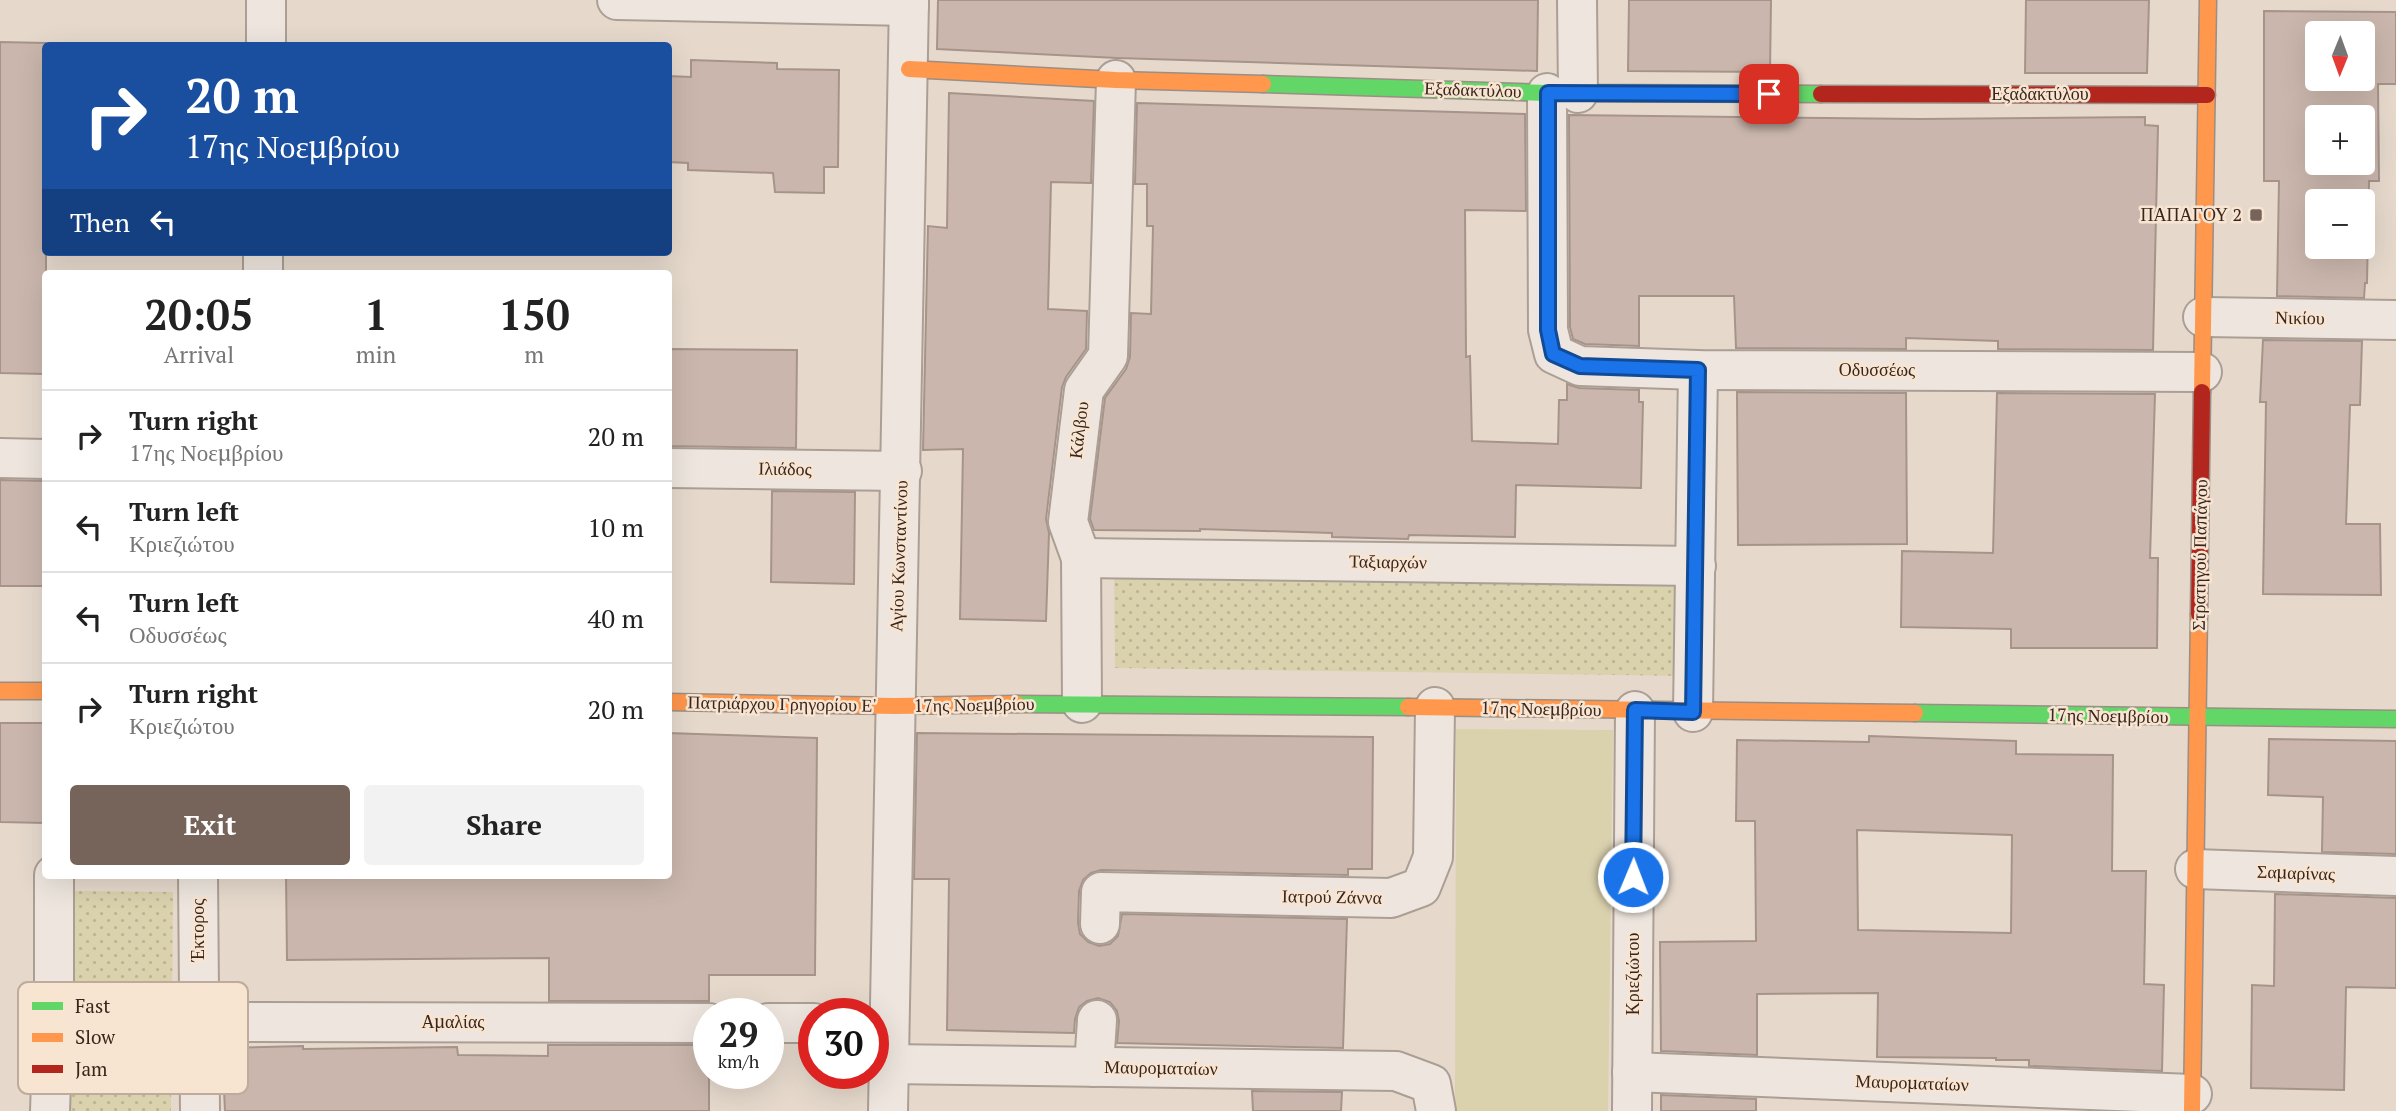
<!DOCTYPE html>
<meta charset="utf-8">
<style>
:root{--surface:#fff;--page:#f2f2f2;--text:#222;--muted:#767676;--line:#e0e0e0;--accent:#76645a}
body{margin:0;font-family:"PT Serif",serif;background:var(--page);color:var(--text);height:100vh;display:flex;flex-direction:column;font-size:26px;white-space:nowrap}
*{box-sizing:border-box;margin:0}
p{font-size:23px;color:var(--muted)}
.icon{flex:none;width:38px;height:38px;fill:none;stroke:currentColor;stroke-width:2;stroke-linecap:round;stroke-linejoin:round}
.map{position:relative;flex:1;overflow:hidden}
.panel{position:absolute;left:42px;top:270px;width:630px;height:609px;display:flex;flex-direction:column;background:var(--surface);border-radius:7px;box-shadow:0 7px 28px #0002}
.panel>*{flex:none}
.guide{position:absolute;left:42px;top:42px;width:630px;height:214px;border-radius:7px;box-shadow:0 7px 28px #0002;background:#1a4fa0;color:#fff;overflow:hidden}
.needle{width:46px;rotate:181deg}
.fabs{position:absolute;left:2305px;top:21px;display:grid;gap:14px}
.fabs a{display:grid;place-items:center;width:70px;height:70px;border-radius:7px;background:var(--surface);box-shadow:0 7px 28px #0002;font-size:35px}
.speed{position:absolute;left:693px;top:998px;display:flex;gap:14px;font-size:35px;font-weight:700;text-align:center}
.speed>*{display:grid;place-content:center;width:91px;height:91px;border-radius:50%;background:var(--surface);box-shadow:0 7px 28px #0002;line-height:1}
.speed small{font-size:18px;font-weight:400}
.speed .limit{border:10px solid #d22;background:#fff;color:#111}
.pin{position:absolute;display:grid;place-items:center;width:60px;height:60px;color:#fff;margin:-30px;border-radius:14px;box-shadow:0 4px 10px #0006}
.me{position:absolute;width:77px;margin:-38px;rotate:1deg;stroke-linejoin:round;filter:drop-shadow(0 0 5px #0008)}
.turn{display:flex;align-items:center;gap:24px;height:147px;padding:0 28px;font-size:32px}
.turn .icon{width:91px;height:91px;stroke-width:2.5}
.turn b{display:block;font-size:49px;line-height:60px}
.then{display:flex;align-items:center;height:66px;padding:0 28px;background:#0003;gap:14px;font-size:26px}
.eta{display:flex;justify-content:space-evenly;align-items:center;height:119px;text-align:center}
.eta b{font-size:42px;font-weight:700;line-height:49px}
.button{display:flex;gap:14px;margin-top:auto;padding:14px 28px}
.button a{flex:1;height:80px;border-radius:7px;background:var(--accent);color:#fff;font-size:28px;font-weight:700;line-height:80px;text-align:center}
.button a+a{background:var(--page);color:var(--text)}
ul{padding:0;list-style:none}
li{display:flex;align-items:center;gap:21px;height:91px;padding:0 28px;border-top:2px solid var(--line)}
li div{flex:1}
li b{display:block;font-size:26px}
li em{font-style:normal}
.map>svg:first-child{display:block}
</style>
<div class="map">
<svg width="2396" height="1111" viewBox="0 0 2396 1111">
<defs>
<pattern id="park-dots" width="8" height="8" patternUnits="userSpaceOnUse" patternTransform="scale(1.75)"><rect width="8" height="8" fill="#dad1ad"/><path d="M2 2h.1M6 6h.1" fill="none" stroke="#bcb394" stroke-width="1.8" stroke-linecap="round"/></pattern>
</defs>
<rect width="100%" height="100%" fill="#e6d9cc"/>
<g fill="url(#park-dots)">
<path d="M1114,568L1688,578L1690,676L1115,668Z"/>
<path d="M73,891L173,892L171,1111H71Z"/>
</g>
<path fill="#dad1ad" d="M1456,729L1613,730L1608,1111H1455Z"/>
<g fill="#cab6ac" stroke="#a6948b" stroke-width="2" fill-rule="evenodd">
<path d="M938,0H1538L1537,71L1117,58L937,49Z"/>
<path d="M1629,0H1771L1770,72L1628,71Z"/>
<path d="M2026,0H2149L2147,73H2025Z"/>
<path d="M2264,11L2396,12V84H2378L2379,181H2369L2367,283H2365L2364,298L2277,296L2279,181H2264ZM2317,33H2362V79H2317ZM2317,117H2362V163H2317ZM2317,201H2362V247H2317Z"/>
<path d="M0,42L46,43V374L0,373Z"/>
<path d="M691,60L777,63V69L839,70L838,167H824V193L775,192L773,173L688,170V163L668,162V76L691,77Z"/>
<path d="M949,93L1094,101L1091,183L1051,182L1048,309L1087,311L1086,349L1066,377L1062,387L1046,519L1049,533L1046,621L960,619L963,449L923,450L928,226L947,228Z"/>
<path d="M1137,103L1525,114L1526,211L1465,210L1466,357L1470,356L1472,441L1558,444L1559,400H1567V384L1579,388L1639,390V402H1643L1641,488L1516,485L1515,537L1409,535L1408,539L1332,537V533L1200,529V531L1094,530L1090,519L1105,398L1126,369L1130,357L1131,313L1151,314L1153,226H1147V184H1135Z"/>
<path d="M1569,115L1920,119L2145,117V125L2158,126L2153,350L1998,349V341L1906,338V349L1736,348L1734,296H1639V346L1585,344L1573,339L1570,327Z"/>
<path d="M2263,340L2362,341L2360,405H2350L2346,524H2380L2381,595L2263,594L2266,402H2260Z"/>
<path d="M668,349L797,350L796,448L668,446Z"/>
<path d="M1737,392L1906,393L1907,544L1738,545Z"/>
<path d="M1997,393L2155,394L2150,558H2158L2157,648H2011V629L1901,627L1902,551L1993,553Z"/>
<path d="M0,480L46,481V586H0Z"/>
<path d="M772,491L855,492L854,584L771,582Z"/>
<path d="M0,723H46V823L0,822Z"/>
<path d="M668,733L817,738L815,975H709V1001H549V958L287,960L286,875L668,877Z"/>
<path d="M917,733L1373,737L1372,869H1348V875L1101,870L1091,873L1083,880L1079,891L1078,923L1080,934L1088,942L1099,946L1110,944L1118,936L1122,914L1347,919L1343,1048L1117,1043L1119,1021L1117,1011L1110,1002L1098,998L1087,1001L1079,1007L1075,1019L1074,1033L947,1030L949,879H914Z"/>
<path d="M1869,736L2016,741V754L2113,755L2112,871H2146L2144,984L2164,985L2162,1071L2029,1066V1060H1996V1058L1877,1057L1878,993L1757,994V1055L1661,1051L1660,942L1756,941L1755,821H1736L1737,740L1869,742ZM1857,830L2012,835L2011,933L1858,930Z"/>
<path d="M2269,739L2396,741V854L2322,852L2323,797L2268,795Z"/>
<path d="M2275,894L2396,898V988L2346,987L2344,1090L2251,1088L2252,985L2274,986Z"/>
<path d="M548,1045H709V1111H225L222,1048L303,1046V1049L457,1047L458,1055L548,1056Z"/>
<path d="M1252,1091L1342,1092L1341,1111H1253Z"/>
<path d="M1661,1095L1756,1099V1111H1661Z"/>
</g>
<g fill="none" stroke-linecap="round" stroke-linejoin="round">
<defs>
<g id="street">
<path d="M617,0L909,6"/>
<path d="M1577,0L1578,93"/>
<path d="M266,46V0"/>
<path d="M1547,93L1548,330L1554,354L1580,366L1698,370L2202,372"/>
<path d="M263,273V252"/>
<path d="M2203,317L2396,320"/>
<path d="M0,458L46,459"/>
<path d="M668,468L902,471"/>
<path d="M1081,558L1696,566"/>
<path d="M1082,703L1081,558L1068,522L1084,390L1108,356L1116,80"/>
<path d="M1693,712L1698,370"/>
<path d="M2195,869L2396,876"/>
<path d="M198,875L200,1111"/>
<path d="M1100,924L1101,892L1391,898L1421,887L1433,857L1435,707"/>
<path d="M198,1022L709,1023"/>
<path d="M768,1023H814"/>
<path d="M888,1064L1396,1071L1431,1084L1436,1111"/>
<path d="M1094,1067L1097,1020"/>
<path d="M1632,1072L2192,1094"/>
<path d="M50,1111L54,996V875"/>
<path d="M888,1111L909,0"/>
<path d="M1632,1111L1635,711"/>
</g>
<g id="fast">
<path d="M1263,84L1547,93L1821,94"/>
<path d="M1017,704L1408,707"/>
<path d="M1915,713L2396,719"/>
</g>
<g id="slow">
<path d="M909,69L1116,80L1263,84"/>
<path d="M2202,392L2208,0"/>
<path d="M0,691H46"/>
<path d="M668,702L895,706L1017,704"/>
<path d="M1408,707L1915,713"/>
<path d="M2192,1111L2199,614"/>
</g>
<g id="jam">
<path d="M1821,94L2207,95"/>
<path d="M2199,614L2202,392"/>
</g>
</defs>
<use href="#street" stroke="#ab9f95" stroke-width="42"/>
<use href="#fast" stroke="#9b8e85" stroke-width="19"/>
<use href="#slow" stroke="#9b8e85" stroke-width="19"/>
<use href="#jam" stroke="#9b8e85" stroke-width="19"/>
<use href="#street" stroke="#eee6de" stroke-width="38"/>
<use href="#fast" stroke="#63d668" stroke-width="16"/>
<use href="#slow" stroke="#ff974d" stroke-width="16"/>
<use href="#jam" stroke="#b3261e" stroke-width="16"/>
</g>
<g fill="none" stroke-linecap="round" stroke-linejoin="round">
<defs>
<path id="route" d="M1633,877L1635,710L1693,712L1698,370L1580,366L1553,354L1548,330V93L1769,94"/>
</defs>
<use href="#route" stroke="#114b97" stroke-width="18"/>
<use href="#route" stroke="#1a73e8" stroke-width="12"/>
</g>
<rect fill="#76645a" stroke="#f8e5d1" stroke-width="2.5" x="2249" y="208" width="14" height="14" rx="3.5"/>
<g text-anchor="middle" stroke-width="5" stroke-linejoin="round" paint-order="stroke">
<g font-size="18" fill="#3a251d" stroke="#f8e5d1">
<text transform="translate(1473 90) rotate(2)" y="6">Εξαδακτύλου</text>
<text x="2040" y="100">Εξαδακτύλου</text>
<text transform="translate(2300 318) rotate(1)" y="6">Νικίου</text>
<text x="1877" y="376">Οδυσσέως</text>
<text transform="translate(1079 430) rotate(-83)" y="6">Κάλβου</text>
<text transform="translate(785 469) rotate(1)" y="6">Ιλιάδος</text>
<text transform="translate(2200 555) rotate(-89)" y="6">Στρατηγού Παπάγου</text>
<text transform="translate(899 556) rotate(-88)" y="6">Αγίου Κωνσταντίνου</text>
<text transform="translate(1388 562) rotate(1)" y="6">Ταξιαρχών</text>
<text transform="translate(782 704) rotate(1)" y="6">Πατριάρχου Γρηγορίου Ε'</text>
<text transform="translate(974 705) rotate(-1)" y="6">17ης Νοεμβρίου</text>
<text transform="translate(1541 709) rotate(1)" y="6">17ης Νοεμβρίου</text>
<text transform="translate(2108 716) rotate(1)" y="6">17ης Νοεμβρίου</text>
<text transform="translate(2296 873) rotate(2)" y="6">Σαμαρίνας</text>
<text transform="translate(1332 897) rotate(1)" y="6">Ιατρού Ζάννα</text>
<text transform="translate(198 930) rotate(-90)" y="6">Έκτορος</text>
<text transform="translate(1633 974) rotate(-90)" y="6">Κριεζιώτου</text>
<text x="453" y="1028">Αμαλίας</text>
<text transform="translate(1161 1068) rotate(1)" y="6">Μαυροματαίων</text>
<text transform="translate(1912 1083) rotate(2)" y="6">Μαυροματαίων</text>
</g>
<g font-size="18" fill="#3a251d" stroke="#f8e5d1" text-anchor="end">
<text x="2242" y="221">ΠΑΠΑΓΟΥ 2</text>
</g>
</g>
<rect x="18" y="982" width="230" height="112" rx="10" fill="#f8e5d1" stroke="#bfab9b" stroke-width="2"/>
<rect x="32" y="1002" width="31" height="8" fill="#63d668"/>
<rect x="32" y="1033" width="31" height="9" fill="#ff974d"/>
<rect x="32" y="1065" width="31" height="8" fill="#b3261e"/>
<g font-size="19" fill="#3a251d">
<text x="75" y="1013">Fast</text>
<text x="75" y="1044">Slow</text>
<text x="75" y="1076">Jam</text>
</g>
</svg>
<div class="fabs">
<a><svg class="needle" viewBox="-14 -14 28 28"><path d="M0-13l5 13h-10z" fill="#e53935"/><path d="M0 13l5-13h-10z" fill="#767676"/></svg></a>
<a>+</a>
<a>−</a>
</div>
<div class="speed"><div>29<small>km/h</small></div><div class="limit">30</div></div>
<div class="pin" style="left:1769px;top:94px;background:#d93025"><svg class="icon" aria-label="arrive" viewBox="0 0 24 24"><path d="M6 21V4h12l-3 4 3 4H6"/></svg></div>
<svg class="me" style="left:1633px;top:877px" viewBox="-20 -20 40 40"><circle r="17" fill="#1a73e8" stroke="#fff" stroke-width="3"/><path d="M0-11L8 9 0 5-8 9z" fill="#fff"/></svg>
<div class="guide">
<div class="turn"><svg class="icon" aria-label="right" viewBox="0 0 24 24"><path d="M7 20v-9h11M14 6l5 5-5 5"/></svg><div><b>20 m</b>17ης Νοεμβρίου</div></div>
<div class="then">Then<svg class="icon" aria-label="left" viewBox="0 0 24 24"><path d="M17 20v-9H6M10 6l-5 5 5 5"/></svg></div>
</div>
<section class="panel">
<div class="eta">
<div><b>20:05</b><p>Arrival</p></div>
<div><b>1</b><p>min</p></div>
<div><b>150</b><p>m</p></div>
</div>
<ul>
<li><svg class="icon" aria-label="right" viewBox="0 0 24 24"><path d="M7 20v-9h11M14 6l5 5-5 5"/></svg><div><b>Turn right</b><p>17ης Νοεμβρίου</p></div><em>20 m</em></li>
<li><svg class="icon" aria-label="left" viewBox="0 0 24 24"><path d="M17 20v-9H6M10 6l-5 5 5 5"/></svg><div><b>Turn left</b><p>Κριεζιώτου</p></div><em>10 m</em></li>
<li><svg class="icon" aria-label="left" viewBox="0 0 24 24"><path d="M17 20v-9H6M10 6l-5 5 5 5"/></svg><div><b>Turn left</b><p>Οδυσσέως</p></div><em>40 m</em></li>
<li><svg class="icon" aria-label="right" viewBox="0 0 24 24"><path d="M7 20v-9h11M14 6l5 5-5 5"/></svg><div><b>Turn right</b><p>Κριεζιώτου</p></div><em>20 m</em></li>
</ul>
<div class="button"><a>Exit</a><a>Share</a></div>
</section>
</div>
